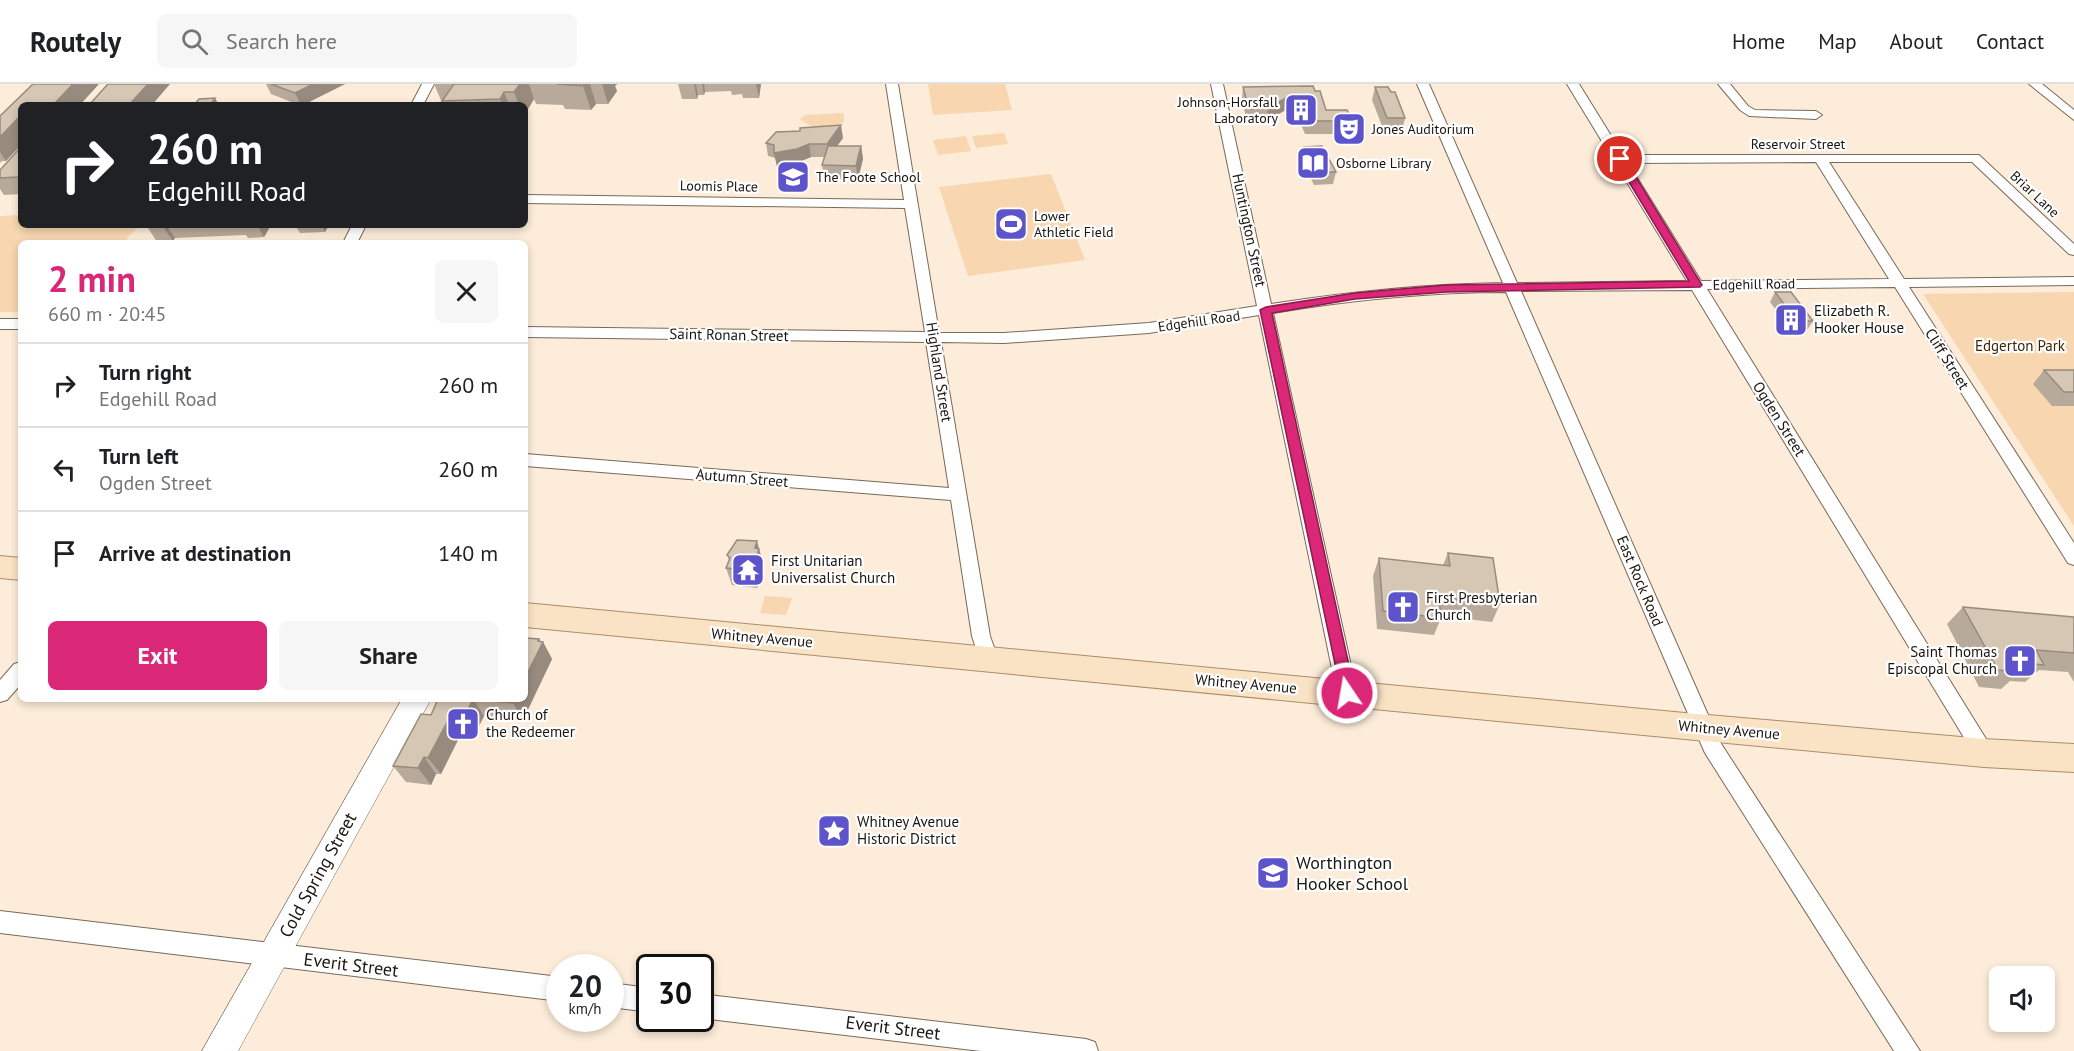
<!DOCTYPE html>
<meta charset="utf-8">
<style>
:root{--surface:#fff;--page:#f6f6f6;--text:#202124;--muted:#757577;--line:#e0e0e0;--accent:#db2777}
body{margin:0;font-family:"PT Sans",sans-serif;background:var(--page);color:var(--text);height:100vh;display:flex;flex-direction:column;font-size:22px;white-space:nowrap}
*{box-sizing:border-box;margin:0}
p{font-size:20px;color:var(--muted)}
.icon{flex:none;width:33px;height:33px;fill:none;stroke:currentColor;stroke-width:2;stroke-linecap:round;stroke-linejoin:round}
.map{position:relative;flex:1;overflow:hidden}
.details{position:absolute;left:18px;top:156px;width:510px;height:462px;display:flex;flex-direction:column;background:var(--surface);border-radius:9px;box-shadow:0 3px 9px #0003}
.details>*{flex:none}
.hud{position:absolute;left:18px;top:18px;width:510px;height:126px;border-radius:9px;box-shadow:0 3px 9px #0003;background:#202124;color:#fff;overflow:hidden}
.buttons{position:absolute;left:1989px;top:882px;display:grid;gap:12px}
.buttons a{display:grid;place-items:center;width:66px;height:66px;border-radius:9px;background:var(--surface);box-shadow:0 3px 9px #0003;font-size:30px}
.speed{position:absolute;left:546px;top:870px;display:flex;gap:12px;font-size:30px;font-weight:700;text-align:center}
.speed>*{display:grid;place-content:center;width:78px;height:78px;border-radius:50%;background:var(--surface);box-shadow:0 3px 9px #0003;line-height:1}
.speed small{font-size:15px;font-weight:400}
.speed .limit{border:3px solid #111;border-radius:9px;background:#fff;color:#111}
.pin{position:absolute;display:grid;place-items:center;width:51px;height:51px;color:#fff;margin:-26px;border:3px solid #fff;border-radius:50%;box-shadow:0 2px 6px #0007}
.me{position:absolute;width:66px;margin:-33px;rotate:348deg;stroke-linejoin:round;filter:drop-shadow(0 0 4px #0008)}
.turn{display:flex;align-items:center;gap:21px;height:126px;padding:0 30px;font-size:27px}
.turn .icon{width:78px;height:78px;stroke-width:2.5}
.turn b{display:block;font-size:42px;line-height:51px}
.round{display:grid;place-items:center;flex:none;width:63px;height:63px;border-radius:9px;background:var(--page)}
.headline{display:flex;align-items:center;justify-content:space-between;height:102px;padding:0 30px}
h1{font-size:36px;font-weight:700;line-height:45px;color:var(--accent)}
.cta{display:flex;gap:12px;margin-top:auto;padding:12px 30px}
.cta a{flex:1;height:69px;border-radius:9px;background:var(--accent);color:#fff;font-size:24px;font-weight:700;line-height:69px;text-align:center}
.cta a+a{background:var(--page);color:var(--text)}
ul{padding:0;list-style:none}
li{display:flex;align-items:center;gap:18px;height:84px;padding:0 30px;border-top:2px solid var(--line)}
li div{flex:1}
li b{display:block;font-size:22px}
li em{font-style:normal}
header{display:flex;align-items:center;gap:36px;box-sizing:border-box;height:84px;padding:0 30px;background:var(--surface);border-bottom:2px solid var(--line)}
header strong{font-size:28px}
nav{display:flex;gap:33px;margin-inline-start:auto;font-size:21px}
.search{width:420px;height:54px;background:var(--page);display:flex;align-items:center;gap:15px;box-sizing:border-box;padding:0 21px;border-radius:9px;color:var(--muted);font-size:22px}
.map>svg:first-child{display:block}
</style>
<header>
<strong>Routely</strong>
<div class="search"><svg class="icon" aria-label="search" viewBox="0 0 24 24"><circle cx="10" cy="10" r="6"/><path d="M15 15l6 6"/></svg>Search here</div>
<nav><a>Home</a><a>Map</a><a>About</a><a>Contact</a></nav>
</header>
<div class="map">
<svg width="2074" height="967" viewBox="0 0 2074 967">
<rect width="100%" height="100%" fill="#fcecd9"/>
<g fill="#f8d7b0">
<path d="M928,0H1005L1012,26L933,31Z"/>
<path d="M842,29L844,30V38C829,46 813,47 800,35L805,31Z"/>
<path d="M1004,49L1008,60L976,64L972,52Z"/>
<path d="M966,52L971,67L938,71L933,56Z"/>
<path d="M1051,90L1085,176L968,192L939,103Z"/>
<path d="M21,131V141H142L126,154L132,159H21V228H0V132Z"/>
<path d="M2074,208V442L1923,210Z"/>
<path d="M765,512L792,514L786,531L760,529Z"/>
</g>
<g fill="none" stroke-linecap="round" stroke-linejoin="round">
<defs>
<g id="street">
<path d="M422,0H434L423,21H411Z"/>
<path d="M886,0H898L939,249H1004L1149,239L1257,222L1211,0H1223L1271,220C1348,208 1425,200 1503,199L1417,0H1429L1517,199L1687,197L1567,0H1579L1623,71H1979L2074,160V171L2069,170L1972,78H1829L1904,195L2074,193V201L1909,203L2074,459V481L2068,479L1895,203L1707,205L1991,663L1994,669L1991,675L1984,678L1977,675L1692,206L1521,207L1720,658L1920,967H1894L1705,669L1506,208C1428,208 1350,216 1273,229L1357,609L1354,615L1347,617L1340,615L1337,609L1259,231L1149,249L1004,259L941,258L990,552L998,575L995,580L988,583L981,580L972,552L951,416L525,382V370L949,404L926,258L525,253V243L925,248L905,124L525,119V111L904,116ZM1816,78L1889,195L1701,197L1628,79Z"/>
<path d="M1718,0H1730L1748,22L1755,26L1816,27L1822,31L1816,35L1749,32L1740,26Z"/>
<path d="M2029,0H2042L2074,26V36Z"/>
<path d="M352,141H366L357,159H343Z"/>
<rect x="0" y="235" width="21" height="10"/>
<path d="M21,578V600L7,616L0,618V596L14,580Z"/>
<path d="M0,827L560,893V917L0,849Z"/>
<path d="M610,899L650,904V928L610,923Z"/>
<path d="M700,910L1086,955L1095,958L1098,967H981L700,934Z"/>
</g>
<path id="secondary" d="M402,615H431L238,967H202Z"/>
<g id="primary">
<path d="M0,472L21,474V496L0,494Z"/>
<path d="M525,519L1685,629L1984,655L2074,660V688L1984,683L1685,655L525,543Z"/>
</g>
</defs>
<use href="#street" stroke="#786a59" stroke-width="2"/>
<use href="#secondary" stroke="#786a59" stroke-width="1"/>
<use href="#primary" stroke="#aa8d6b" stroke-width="2"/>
<use href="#street" fill="#fff" fill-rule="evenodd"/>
<use href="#secondary" fill="#fff" fill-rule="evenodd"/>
<use href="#primary" fill="#fae2c4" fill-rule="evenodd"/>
</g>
<g fill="#b8aa9b">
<path d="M266,0H345L303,21H299L271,10Z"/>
<path d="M434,0H617L615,2L617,7L608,20H596L591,26L565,25L563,21L536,20L534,15L525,30V21H443Z"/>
<path d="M678,0H761L759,14H743L742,10L732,11L731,7L705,8L704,11H698L697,15H682Z"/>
<path d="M1243,3L1315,7L1326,26L1353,37L1350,50H1305L1295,27H1284L1266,37L1247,38L1242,16Z"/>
<path d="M1375,3L1405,34L1402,47H1384L1372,16Z"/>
<path d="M21,21V61L6,77H2L0,79V32Z"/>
<path d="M843,54L837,62H861L863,75L858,95H824L822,81L824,73H811L799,78L777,82L775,74L768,72L766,59Z"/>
<path d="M21,63V110L4,111L0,105V86Z"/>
<path d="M1304,63L1336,88L1333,100L1314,101L1301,75Z"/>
<path d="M146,141H271L264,153L248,154L246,151L175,154L173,157L157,158Z"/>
<path d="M295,141H329L325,148L300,149Z"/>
<path d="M1775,208L1813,237L1807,246H1791L1770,218Z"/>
<path d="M2044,286H2074V322H2052L2033,300Z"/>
<path d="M1448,469L1500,520L1492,538L1441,532V534L1434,551L1377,545L1373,492L1379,474L1443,481Z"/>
<path d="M727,471L764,483L757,504L732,501L726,484L729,476Z"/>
<path d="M1963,523L2074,533V598L2068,588L2039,586L2025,598L2010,597L2001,605L1979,603L1947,540Z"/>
<path d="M540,558H543L552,575L523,636L484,632L477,646L464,644L441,690H436L431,701L406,698L393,682L431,631Z"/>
</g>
<g fill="#968b7e">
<path d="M73,0H99L80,21H53Z"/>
<path d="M148,0H170L152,21H129Z"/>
<path d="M313,0H345L303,21H301L295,9Z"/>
<path d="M520,0H529L534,15L525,30V21H519L514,8Z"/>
<path d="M585,0H590L596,20L591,26L583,2Z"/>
<path d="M602,0H617L615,2L617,7L608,20Z"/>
<path d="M694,0H696L698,11L697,15Z"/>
<path d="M702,0H704L705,8L704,11Z"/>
<path d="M756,0H761L759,14Z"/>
<path d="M504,8L509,21H502L500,15Z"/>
<path d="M215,14L219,21H210Z"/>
<path d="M1286,14L1284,27L1266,37L1268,24Z"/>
<path d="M21,31V61L6,77L0,68V53Z"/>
<path d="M841,41L843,54L829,73L827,60Z"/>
<path d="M809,60L811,73L799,78L777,82L774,69Z"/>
<path d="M861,62L863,75L858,95L856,82Z"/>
<path d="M162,141H166L175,154L173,157Z"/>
<path d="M257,141H271L264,153Z"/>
<path d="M321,141H329L325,148Z"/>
<path d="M757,457L764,483L757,504L752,486L755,464Z"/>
<path d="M539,555L542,561L543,558L552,575L523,636L513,619L515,615H525V594Z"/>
<path d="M473,615L484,632L477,646L466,629Z"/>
<path d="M453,627L464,644L441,690L428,674Z"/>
<path d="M424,673L436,690L431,701L418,684Z"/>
</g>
<g fill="#d6c6b4" stroke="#968b7e" stroke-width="1.5">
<path d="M33,0H73L53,21H21V31L0,53V32Z"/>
<path d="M108,0H148L129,21H89Z"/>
<path d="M271,0H313L295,9Z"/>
<path d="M454,0H520L514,8H504L500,15L442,17Z"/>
<path d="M557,0H585L583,2Z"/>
<path d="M1313,2L1315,7H1320L1326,26H1347L1353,37H1307L1298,14H1286L1268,24L1249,25L1243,3Z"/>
<path d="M1375,3H1388L1391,8H1395L1405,34H1387Z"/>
<path d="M215,14L210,21H194L199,15Z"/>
<path d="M841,41L827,60H809L797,65L774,69V61L766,59L776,48L800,47V44Z"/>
<path d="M828,62H861L856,82L822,81Z"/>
<path d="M1322,62L1336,88H1316L1304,63Z"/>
<path d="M21,63V90L18,93L0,94V86Z"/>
<path d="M1775,208H1791L1813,237H1797Z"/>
<path d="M2044,286H2074V308H2064Z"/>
<path d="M737,456L757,457L755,464L759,465L752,486L726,484L730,474L727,471Z"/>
<path d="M1448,469L1493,474L1500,520L1439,513L1441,534L1383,527L1379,474L1450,482Z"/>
<path d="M1963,523L2074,533V569L2036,566L2044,581L2015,578L2020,588L1998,586Z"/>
<path d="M525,554L539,555L538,557L543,558L525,594Z"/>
<path d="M438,615H473L466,629L453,627L428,674L424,673L418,684L393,682L421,630L431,631Z"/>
<path d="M475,615H515L513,619Z"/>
</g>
<path fill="#db2777" stroke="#8e194d" stroke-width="1.5" d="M1620,72L1625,75L1702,201L1700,203L1446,208L1355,215L1272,229L1355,609L1353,613L1347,615L1342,613L1260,226L1266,223L1355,209L1446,201L1689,197L1615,75Z"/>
<defs>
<symbol id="building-square" viewBox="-11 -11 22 22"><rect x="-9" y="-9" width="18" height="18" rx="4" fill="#5d54cc" stroke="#fff"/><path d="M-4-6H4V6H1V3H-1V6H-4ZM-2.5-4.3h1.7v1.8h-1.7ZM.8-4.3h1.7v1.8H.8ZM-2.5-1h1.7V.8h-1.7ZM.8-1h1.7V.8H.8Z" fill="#fff"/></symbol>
<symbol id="theatre-square" viewBox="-11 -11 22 22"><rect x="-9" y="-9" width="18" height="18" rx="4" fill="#5d54cc" stroke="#fff"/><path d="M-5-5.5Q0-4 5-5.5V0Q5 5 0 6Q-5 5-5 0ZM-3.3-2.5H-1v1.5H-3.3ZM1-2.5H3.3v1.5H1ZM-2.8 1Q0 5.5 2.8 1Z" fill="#fff"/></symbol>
<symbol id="library-square" viewBox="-11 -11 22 22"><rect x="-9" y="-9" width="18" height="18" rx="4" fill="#5d54cc" stroke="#fff"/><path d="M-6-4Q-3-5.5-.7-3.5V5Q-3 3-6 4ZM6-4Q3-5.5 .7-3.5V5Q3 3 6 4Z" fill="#fff"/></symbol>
<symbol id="school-square" viewBox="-11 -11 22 22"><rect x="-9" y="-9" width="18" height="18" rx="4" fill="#5d54cc" stroke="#fff"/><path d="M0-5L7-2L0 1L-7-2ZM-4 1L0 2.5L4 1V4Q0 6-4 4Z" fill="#fff"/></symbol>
<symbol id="stadium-square" viewBox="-11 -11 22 22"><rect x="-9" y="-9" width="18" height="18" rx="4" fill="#5d54cc" stroke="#fff"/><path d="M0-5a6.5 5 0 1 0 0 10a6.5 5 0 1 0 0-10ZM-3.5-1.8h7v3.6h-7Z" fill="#fff"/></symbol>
<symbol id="temple-square" viewBox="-11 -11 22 22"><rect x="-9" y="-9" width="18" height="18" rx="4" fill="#5d54cc" stroke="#fff"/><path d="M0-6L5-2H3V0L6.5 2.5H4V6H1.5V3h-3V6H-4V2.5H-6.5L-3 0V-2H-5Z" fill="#fff"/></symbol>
<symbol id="church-square" viewBox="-11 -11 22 22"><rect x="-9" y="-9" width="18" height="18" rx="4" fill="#5d54cc" stroke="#fff"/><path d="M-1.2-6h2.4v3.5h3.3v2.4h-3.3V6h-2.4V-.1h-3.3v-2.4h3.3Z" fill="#fff"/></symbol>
<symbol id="sight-square" viewBox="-11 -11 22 22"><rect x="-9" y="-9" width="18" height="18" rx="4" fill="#5d54cc" stroke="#fff"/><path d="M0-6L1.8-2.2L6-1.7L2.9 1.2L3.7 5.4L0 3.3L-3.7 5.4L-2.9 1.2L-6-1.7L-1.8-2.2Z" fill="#fff"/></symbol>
</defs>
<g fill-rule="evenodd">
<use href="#building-square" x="1282" y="7" width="38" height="38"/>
<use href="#theatre-square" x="1330" y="26" width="38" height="38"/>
<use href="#library-square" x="1294" y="60" width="38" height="38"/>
<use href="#school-square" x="774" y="74" width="38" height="38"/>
<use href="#stadium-square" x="992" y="121" width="38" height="38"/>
<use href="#building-square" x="1772" y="217" width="38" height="38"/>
<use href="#temple-square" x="729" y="467" width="38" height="38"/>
<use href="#church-square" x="1384" y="504" width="38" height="38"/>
<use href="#church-square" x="2001" y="558" width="38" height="38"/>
<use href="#church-square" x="444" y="621" width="38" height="38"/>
<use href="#sight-square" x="815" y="728" width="38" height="38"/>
<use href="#school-square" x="1254" y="770" width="38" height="38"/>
</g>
<g text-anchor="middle" stroke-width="4.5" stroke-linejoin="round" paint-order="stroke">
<g font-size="14" fill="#1a150e" stroke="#fff" text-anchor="start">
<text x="1278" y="23" text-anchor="end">Johnson-Horsfall<tspan x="1278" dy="16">Laboratory</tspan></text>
<text x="1372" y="50">Jones Auditorium</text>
<text x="1336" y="84">Osborne Library</text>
<text x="816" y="98">The Foote School</text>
<text x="1034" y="137">Lower<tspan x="1034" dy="16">Athletic Field</tspan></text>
</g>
<g font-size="14" fill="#1a150e" stroke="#fff">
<text x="1798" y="65">Reservoir Street</text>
<text transform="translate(719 102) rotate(1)" y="5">Loomis Place</text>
<text transform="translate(2035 110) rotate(43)" y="5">Briar Lane</text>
<text transform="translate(1754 200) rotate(-1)" y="5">Edgehill Road</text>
<text transform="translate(1199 237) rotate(-8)" y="5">Edgehill Road</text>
</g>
<g font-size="15" fill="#1a150e" stroke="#fff">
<text transform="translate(1249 146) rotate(78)" y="5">Huntington Street</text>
<text transform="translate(729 251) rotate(1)" y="5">Saint Ronan Street</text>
<text transform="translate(1947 275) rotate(58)" y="5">Cliff Street</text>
<text transform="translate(939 288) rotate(81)" y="5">Highland Street</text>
<text transform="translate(1779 335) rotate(58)" y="5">Ogden Street</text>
<text transform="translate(742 394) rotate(5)" y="5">Autumn Street</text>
<text transform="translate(1640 497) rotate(67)" y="5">East Rock Road</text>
<text transform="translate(762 554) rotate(5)" y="5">Whitney Avenue</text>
<text transform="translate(1246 600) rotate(5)" y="5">Whitney Avenue</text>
<text transform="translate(1729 646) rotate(5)" y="5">Whitney Avenue</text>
</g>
<g font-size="15" fill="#1a150e" stroke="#fff" text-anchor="start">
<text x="1814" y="232">Elizabeth R.<tspan x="1814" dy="17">Hooker House</tspan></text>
<text x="771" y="482">First Unitarian<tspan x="771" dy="17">Universalist Church</tspan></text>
<text x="1426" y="519">First Presbyterian<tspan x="1426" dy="17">Church</tspan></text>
<text x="1997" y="573" text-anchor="end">Saint Thomas<tspan x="1997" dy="17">Episcopal Church</tspan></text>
<text x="486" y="636">Church of<tspan x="486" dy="17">the Redeemer</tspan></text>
<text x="857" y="743">Whitney Avenue<tspan x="857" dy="17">Historic District</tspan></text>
</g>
<g font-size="15" fill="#3e2605" stroke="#fff">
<text x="2020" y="267">Edgerton Park</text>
</g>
<g font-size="18" fill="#1a150e" stroke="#fff" text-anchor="start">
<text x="1296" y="785">Worthington<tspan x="1296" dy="21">Hooker School</tspan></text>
</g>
<g font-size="18" fill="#1a150e" stroke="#fff">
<text transform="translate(318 791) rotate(-61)" y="6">Cold Spring Street</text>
<text transform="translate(351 881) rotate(7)" y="6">Everit Street</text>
<text transform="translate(893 944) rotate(7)" y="6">Everit Street</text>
</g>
</g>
</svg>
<div class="buttons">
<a><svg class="icon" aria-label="sound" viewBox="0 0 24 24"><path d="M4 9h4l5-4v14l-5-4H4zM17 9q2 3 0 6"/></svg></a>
</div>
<div class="speed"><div>20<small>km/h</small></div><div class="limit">30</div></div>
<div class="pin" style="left:1620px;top:75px;background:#d93025"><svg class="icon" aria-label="arrive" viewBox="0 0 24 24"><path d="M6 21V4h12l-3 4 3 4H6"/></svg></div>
<svg class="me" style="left:1347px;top:609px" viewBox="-20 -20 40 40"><circle r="17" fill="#db2777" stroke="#fff" stroke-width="3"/><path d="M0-11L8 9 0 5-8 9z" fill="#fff"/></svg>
<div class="hud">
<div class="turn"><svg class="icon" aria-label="right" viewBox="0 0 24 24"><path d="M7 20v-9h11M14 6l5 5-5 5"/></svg><div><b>260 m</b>Edgehill Road</div></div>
</div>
<section class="details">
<div class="headline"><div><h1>2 min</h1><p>660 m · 20:45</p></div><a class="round"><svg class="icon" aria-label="close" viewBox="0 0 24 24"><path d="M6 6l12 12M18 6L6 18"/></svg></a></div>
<ul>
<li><svg class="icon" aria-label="right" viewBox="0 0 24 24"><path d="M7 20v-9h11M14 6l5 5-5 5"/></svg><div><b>Turn right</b><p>Edgehill Road</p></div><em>260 m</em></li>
<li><svg class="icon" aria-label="left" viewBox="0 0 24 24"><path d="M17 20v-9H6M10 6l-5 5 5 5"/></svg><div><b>Turn left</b><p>Ogden Street</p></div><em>260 m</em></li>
<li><svg class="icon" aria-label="arrive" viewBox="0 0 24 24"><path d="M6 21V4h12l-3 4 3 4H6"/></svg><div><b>Arrive at destination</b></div><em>140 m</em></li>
</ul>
<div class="cta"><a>Exit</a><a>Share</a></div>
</section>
</div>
